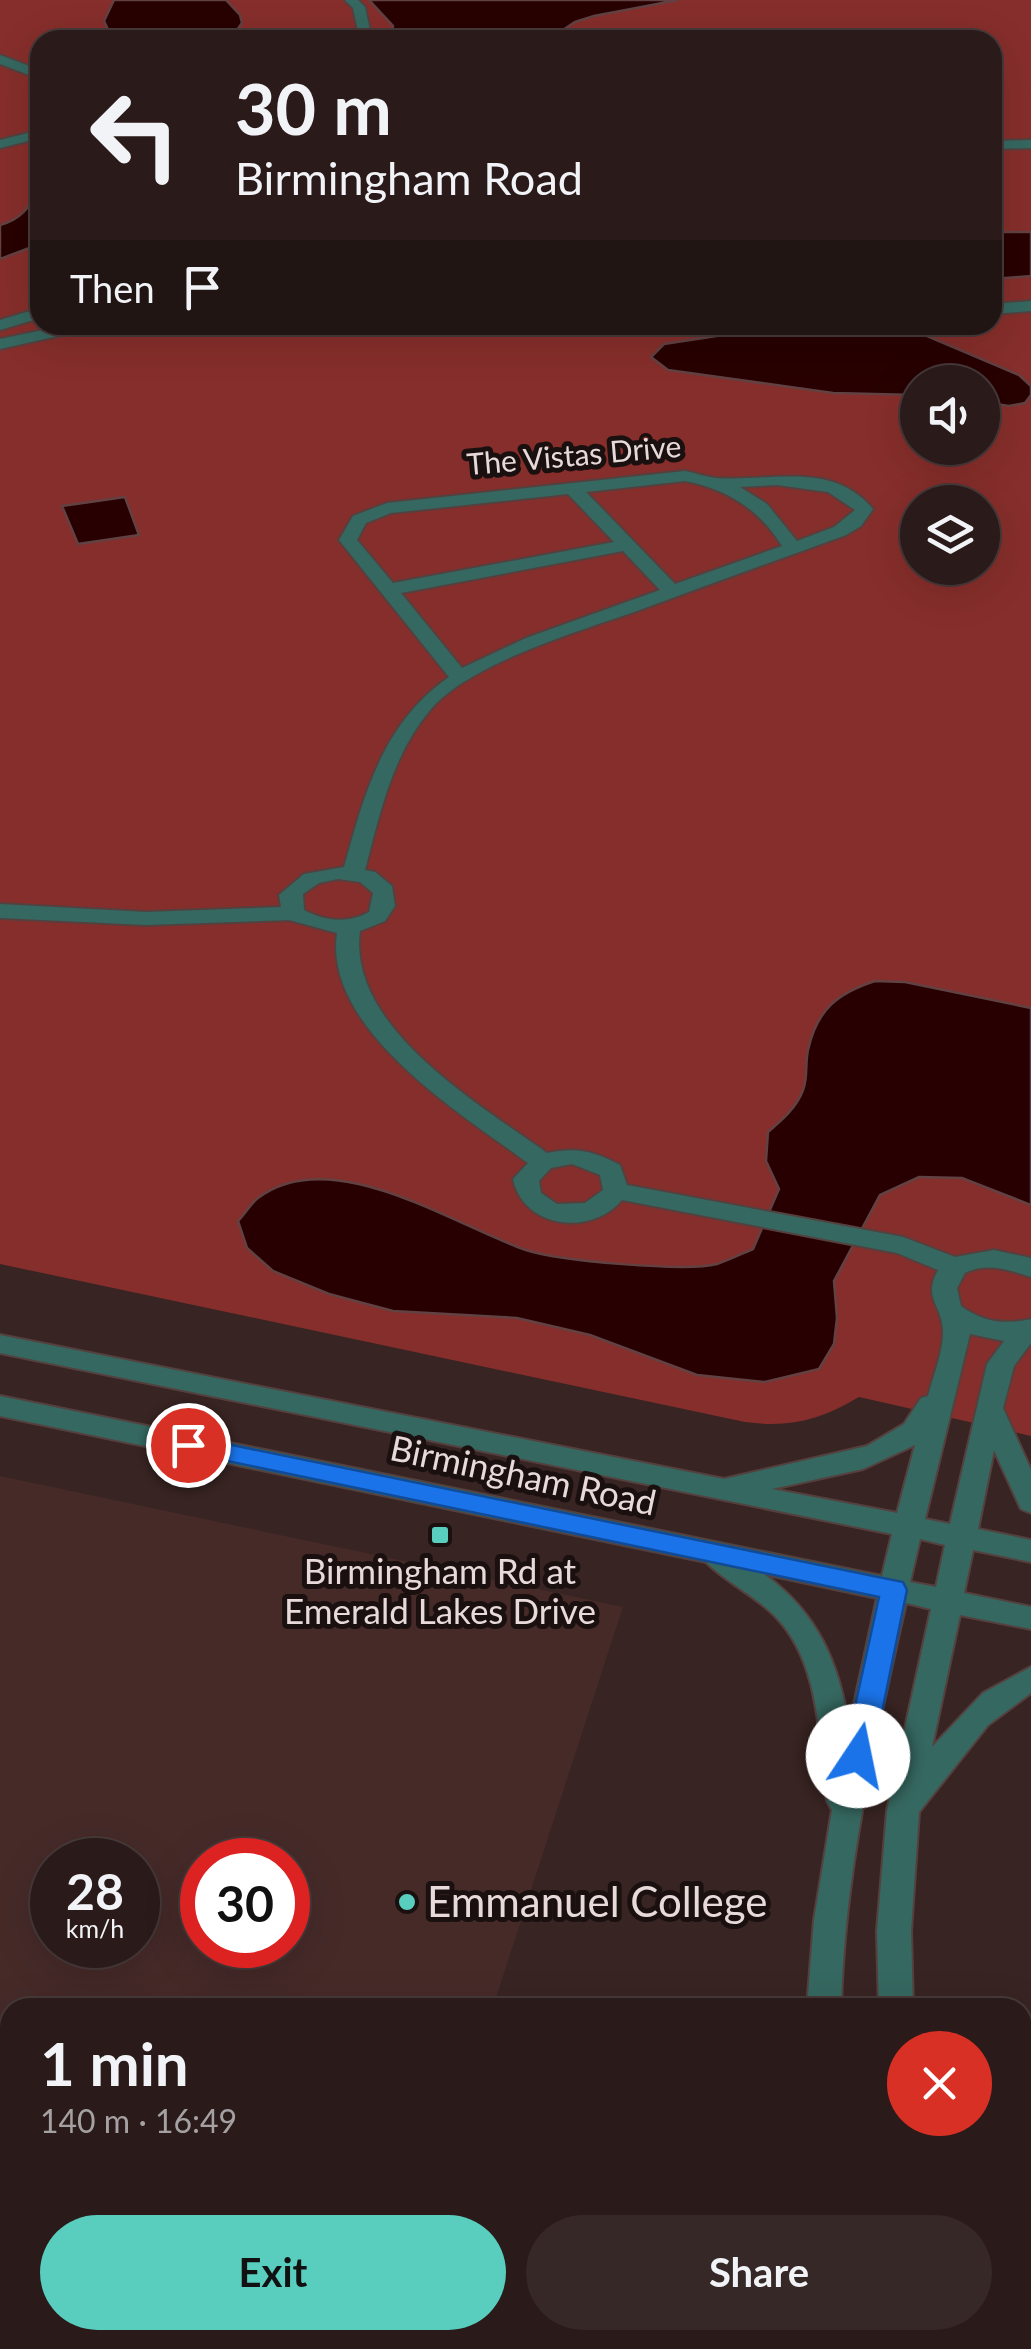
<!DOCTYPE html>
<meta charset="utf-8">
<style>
:root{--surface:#2a1b1a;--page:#362827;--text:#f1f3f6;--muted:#a5a1a2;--line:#463939;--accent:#59cebe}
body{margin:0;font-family:Lato,sans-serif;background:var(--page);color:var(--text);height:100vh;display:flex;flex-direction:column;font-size:38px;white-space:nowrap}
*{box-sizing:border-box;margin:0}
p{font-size:32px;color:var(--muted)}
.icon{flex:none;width:55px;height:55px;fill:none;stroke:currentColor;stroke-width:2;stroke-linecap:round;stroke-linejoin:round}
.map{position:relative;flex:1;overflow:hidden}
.drawer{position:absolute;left:0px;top:1998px;width:1032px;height:352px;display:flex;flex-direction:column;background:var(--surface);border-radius:30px 30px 0 0;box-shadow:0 10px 40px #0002,0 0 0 2px var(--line)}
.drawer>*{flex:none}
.top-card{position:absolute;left:30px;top:30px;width:972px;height:305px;border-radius:30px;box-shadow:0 10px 40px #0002,0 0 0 2px var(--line);background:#2a1b1a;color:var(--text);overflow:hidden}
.buttons{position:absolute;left:900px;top:365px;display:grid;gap:20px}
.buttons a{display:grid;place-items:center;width:100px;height:100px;border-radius:50%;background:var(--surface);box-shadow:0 10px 40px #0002,0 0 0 2px var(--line);font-size:50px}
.speed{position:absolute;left:30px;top:1838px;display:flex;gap:20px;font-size:50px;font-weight:700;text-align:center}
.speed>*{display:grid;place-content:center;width:130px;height:130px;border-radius:50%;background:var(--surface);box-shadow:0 10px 40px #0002,0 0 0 2px var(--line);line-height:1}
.speed small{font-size:25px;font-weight:400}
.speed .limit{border:15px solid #d22;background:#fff;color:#111}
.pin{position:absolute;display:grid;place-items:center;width:85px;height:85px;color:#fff;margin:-42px;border:5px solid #fff;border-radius:50%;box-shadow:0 2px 10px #0007}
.me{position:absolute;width:110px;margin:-55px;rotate:11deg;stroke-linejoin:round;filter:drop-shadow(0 0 8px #0008)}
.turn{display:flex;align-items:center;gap:35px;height:210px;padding:0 40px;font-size:45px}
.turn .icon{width:130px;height:130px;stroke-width:2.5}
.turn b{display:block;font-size:70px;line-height:85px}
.then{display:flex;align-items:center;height:95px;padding:0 40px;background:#0003;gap:20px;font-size:38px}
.round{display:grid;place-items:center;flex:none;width:105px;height:105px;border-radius:52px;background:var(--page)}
.overview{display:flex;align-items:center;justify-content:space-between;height:170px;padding:0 40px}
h1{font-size:60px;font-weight:700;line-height:75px}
.primary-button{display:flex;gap:20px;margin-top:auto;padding:20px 40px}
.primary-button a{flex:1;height:115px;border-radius:60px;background:var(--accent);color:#111;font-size:40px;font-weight:700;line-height:115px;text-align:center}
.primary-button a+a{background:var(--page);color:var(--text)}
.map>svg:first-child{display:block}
</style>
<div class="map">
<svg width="1031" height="2349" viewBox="0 0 1031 2349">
<rect width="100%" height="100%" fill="#382422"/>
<path fill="#452a28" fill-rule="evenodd" d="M0,1476L623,1607L493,2007L10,2008V2340H385L382,2349H0ZM52,1860H138V1945H52ZM202,1860H288V1945H202Z"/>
<path fill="#862e2b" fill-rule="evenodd" d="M0,0H1031V1436L859,1397C821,1420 789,1428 745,1422L0,1264ZM40,40H992V325H40ZM918,382H982V448H918ZM918,502H982V568H918Z"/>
<g fill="#280001" stroke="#624142" stroke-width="2.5">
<path d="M114,0H226L240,15L242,23L230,40H113L104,21Z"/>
<path d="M369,0H678L594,16L575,22L548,40H391L393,26Z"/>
<path d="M40,188V244L0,259V225C22,219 29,207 40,188Z"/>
<path d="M992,232H1031V276L993,279Z"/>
<path d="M788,325H892L913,330L1019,375L1031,386V395L1025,403L1009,406L983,402L982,382H918L917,395L833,393L668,370L651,357L664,344Z"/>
<path d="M125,497L139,535L78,544L62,506Z"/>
<path d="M875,981L905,982L1031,1008V1205L962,1178L919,1177L880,1195L834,1281L837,1318L834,1344L819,1369L765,1382L697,1375L590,1335L517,1318L393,1311L329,1294L273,1271L247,1248L238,1221C245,1214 251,1203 258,1198C332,1142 455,1226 526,1250C559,1261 686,1272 717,1264C729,1260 741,1254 753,1249L779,1189L766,1161L768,1132C782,1120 797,1107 803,1090C808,1078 805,1063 808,1050C817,1009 838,993 875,981Z"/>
</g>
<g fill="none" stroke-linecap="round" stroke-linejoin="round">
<defs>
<g id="minor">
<path d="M345,0H358L365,7L372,40H360L353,8Z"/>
<path d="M59,32L63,33L66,40H54L53,36Z"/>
<path d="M0,55L40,70V79L0,64Z"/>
<path d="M40,130V138L0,148V140Z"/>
<path d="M1031,140V148L992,149V141Z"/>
<path d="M1031,301V311L992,314V304Z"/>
<path d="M40,308V318L0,330V320Z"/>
<path d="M67,325H107L0,349V339Z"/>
<path d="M685,471C695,473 706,477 716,478C771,482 832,460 873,509L861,526L846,535C777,560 707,585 637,611C580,631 470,663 431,709C392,755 380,813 365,870L375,872L392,886L395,906L385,921L360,931C347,1027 479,1104 547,1153C577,1147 593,1151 620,1165L627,1185L903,1237L955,1257L994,1250L1031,1258V1277C1009,1270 987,1262 965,1273L957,1288L961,1306C982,1322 1005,1325 1031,1319V1343L1014,1366L1003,1408L1031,1470V1513L1021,1509L994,1450L978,1529L1031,1540V1562L973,1550L964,1593L1031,1607V1629L960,1615L932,1747L983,1693L1031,1667V1693L988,1725L919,1812L911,1931L913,2008H879L877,1931L887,1811L931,1609L906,1603C876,1735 844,1872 841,2008H807L814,1920L832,1810L827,1801C819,1741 821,1661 774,1615C754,1595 726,1582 706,1562L0,1416V1396L882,1576L892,1534L0,1353V1335L724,1479L867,1446L904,1424L921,1398L928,1396C933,1376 943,1353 943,1332C943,1305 922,1299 938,1270L897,1253L622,1200C591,1237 523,1228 513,1179L528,1163C461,1114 323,1029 337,933L289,920L146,925L0,918V904L146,912L281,907L279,895L304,874L344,867C365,792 383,723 449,677L339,540L353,516L387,503ZM685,481C727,489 759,509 782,546L675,584L586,492ZM777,485L828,492L855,510L834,527L797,541L767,504L740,487ZM568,494L614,542L393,583L357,540L366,523L391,513ZM623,551L660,590L526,638L462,668L401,593ZM338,879L360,882L373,893L369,912C348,924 324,921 304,910L303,894L319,883ZM572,1164L600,1175L603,1190L585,1203L557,1204L541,1193L539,1181L551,1168ZM970,1334L1004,1341L987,1364L950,1524L925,1519ZM915,1445L897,1513L772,1489L863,1469ZM920,1539L945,1545L936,1587L910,1582ZM764,1574L877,1598L849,1727C839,1663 818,1613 764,1574Z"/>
<path d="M1022,2242H1031V2349H1007L1008,2340H1022Z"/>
<path d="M518,2340H556L558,2349H520Z"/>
<path d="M677,2340H733L729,2349H673Z"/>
<path d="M825,2340H863L867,2349H829Z"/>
</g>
</defs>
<use href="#minor" stroke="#54413f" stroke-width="4"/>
<use href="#minor" fill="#356860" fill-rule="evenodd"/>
</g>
<path fill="#1a73e8" stroke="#114b97" stroke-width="2.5" d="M188,1436L903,1582L907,1590L873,1756L869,1764L858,1767L848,1764L844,1756L879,1597L179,1451L175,1445L179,1439Z"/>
<g fill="#59cebe" stroke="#19100f" stroke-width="4">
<rect x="430" y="1525" width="20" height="20" rx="5"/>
<circle cx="407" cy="1902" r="10"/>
</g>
<g text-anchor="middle" stroke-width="10" stroke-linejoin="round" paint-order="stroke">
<g font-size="30" fill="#e8dad9" stroke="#19100f">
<text transform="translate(574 456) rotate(-5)" y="10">The Vistas Drive</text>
</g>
<g font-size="35" fill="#e8dad9" stroke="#19100f">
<text transform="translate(523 1476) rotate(12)" y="12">Birmingham Road</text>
</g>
<g font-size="35" fill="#e8dad9" stroke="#19100f">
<text x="440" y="1584">Birmingham Rd at<tspan x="440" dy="40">Emerald Lakes Drive</tspan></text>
</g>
<g font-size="42" fill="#e8dad9" stroke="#19100f" text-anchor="start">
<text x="427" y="1917">Emmanuel College</text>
</g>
</g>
</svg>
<div class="buttons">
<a><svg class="icon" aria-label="sound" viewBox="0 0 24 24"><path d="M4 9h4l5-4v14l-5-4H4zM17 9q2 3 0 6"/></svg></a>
<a><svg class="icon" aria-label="layers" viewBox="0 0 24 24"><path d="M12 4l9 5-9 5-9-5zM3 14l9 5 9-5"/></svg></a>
</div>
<div class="speed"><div>28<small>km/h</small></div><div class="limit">30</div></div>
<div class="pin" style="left:188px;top:1445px;background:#d93025"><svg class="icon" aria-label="arrive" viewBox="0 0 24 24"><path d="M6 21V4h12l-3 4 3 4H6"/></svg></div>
<svg class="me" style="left:858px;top:1756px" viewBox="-20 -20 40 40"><circle r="19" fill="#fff"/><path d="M0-13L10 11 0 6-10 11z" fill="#1a73e8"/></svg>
<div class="top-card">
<div class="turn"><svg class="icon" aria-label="left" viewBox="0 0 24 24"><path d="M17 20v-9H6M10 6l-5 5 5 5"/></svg><div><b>30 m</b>Birmingham Road</div></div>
<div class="then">Then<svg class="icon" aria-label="arrive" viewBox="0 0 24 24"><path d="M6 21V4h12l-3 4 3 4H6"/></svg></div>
</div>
<section class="drawer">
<div class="overview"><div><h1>1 min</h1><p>140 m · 16:49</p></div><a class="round" style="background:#d93025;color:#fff"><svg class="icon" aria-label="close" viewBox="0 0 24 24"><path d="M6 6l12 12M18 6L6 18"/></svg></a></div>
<div class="primary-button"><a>Exit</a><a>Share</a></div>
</section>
</div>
